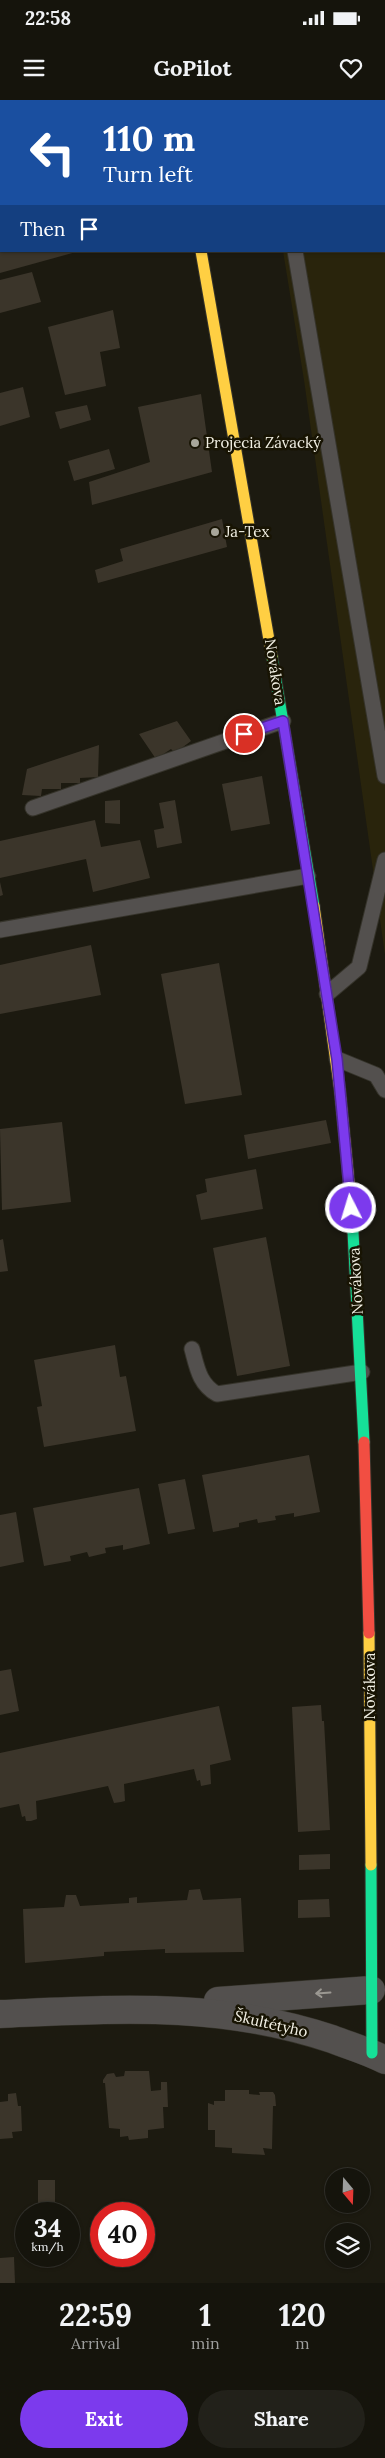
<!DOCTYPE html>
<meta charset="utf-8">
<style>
:root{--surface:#15140c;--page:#22211a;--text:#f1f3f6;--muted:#9d9e9d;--line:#34332d;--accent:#7c3aed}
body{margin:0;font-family:Lora,serif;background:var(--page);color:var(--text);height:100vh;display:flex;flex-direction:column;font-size:19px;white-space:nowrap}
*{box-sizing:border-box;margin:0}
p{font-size:16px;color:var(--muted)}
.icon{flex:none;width:28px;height:28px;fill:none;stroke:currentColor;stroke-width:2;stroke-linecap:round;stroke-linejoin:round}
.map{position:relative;height:2183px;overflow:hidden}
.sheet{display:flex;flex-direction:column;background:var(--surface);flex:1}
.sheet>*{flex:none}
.hud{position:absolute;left:0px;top:0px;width:385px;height:152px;box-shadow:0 1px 4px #0004,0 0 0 1px var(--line);background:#1a4fa0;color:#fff;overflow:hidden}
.needle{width:32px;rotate:161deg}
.tools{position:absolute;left:325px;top:2068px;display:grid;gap:10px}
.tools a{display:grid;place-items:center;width:45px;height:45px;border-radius:50%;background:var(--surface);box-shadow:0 1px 4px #0004,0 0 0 1px var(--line);font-size:25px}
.speed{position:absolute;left:15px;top:2102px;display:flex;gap:10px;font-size:25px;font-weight:700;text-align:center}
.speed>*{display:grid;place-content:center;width:65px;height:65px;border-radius:50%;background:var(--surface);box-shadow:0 1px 4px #0004,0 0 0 1px var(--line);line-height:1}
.speed small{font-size:12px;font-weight:400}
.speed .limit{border:8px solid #d22;background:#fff;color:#111}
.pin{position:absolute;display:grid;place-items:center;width:42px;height:42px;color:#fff;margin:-21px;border:2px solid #fff;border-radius:50%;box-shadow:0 1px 5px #0007}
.me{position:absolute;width:55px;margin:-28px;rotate:355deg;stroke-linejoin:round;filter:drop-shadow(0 0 4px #0008)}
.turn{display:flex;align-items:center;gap:18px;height:105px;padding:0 20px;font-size:22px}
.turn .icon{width:65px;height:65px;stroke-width:2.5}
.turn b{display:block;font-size:35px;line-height:42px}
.then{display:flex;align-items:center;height:48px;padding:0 20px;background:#0003;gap:10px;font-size:19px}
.eta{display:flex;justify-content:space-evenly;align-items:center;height:85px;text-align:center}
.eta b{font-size:30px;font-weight:700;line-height:35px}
.primary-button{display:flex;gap:10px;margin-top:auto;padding:10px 20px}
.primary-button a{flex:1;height:58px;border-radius:30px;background:var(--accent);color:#fff;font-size:20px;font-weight:700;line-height:58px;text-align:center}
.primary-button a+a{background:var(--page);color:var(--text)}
.status{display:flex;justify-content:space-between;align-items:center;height:35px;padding:0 25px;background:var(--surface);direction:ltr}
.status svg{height:14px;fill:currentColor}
header{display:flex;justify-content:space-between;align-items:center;height:65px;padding:0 20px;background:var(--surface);font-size:22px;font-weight:700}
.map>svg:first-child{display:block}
</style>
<div class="status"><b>22:58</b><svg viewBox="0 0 49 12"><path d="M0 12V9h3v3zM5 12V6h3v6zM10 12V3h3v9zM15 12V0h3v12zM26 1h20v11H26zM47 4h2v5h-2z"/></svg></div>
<header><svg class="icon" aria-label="menu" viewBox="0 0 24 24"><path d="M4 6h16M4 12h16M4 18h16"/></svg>GoPilot<svg class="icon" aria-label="heart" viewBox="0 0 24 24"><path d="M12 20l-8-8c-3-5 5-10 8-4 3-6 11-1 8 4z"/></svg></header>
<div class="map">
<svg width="385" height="2183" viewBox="0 0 385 2183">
<rect width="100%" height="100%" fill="#1c1a10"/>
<path fill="#29240c" d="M260,0H385V855L304,280L283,151H384V1Z"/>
<g fill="#3b352a">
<path d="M0,151H76V152L0,173Z"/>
<path d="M32,172L41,202L0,213V180Z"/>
<path d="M113,210L120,248L100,252L106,286L65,295L48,227Z"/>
<path d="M23,287L30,317L0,326V293Z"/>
<path d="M201,294L212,372L92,405L89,382L150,362L138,307Z"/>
<path d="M87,305L91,320L60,329L55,312Z"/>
<path d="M109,349L115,369L74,381L68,361Z"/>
<path d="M222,419L227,447L98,483L95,470L123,461L120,449Z"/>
<path d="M177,621L191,641L175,653L171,649L156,659L139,634Z"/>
<path d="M99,645L98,677L80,678V683H61V689H42L41,696L22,695L27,669Z"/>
<path d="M262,676L270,724L231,731L222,684Z"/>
<path d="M120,700V724L105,723V701Z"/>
<path d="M175,700L182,743L157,748L154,730L164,728L159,703Z"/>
<path d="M95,720L101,747L140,740L150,778L93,792L86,759L0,778V741Z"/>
<path d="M0,782L3,795L0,796Z"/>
<path d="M91,845L101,895L0,914V865Z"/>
<path d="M219,863L242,995L185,1004L161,874Z"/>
<path d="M326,1020L331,1043L248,1059L244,1035Z"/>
<path d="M62,1022L71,1102L2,1110L0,1029Z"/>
<path d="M256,1069L263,1109L201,1120L196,1095L207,1092L205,1079Z"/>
<path d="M266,1137L290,1266L237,1276L213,1148Z"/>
<path d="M3,1139L8,1171L0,1172V1140Z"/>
<path d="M115,1245L120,1277L126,1276L136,1331L44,1347L37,1307L42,1306L34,1260Z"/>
<path d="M309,1355L320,1412L294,1417V1413L275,1416L276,1420L258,1423L257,1419L239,1423V1427L213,1432L202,1375Z"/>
<path d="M185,1379L195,1429L168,1434L158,1384Z"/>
<path d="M139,1388L150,1444L123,1450V1445L105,1448L106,1453L89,1457L87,1452L70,1456L71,1461L44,1466L33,1408Z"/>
<path d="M16,1412L24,1462L0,1467V1415Z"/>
<path d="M11,1569L19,1611L0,1615V1571Z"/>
<path d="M321,1605L322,1621H324L330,1730L298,1732L292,1607Z"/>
<path d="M219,1606L231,1660L210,1665L211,1684L201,1686L200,1680L197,1681L194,1669L124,1684L125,1701L121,1702L114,1703L108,1686L36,1701L37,1719L31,1721H26L25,1716L22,1717L19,1704L0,1708V1653Z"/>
<path d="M330,1754V1769L299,1770V1755Z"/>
<path d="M200,1789L203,1800L241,1798L244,1852L165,1853V1849L104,1852V1856L25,1863L23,1809L64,1807L66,1795H76L80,1806L129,1803V1798L137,1797V1803L187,1800L189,1790Z"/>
<path d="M329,1799L330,1817L298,1818V1800Z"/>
<path d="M125,1971H149L151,1991L161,1990V1982H167L168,2007H163L164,2028L148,2030V2038L129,2040L128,2036L120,2037V2029L109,2028L105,1983H103V1980L107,1974L114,1973L116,1977L124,1976Z"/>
<path d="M225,1990H249V1994L260,1995L259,1992H273L275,1995L276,2006H273L272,2049L263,2048L265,2055L232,2053V2048L215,2047V2030H208V2003L214,2005V2001H225Z"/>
<path d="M16,1993L18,2006H21L22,2031L12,2032L13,2038L0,2039V2002L8,2001V1994Z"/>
<rect x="38" y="2080" width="17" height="28"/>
<path d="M14,2157L15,2183H0V2158Z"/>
</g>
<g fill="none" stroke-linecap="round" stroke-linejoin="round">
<defs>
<g id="lane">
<path d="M269,0V1"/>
<path d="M0,107H1"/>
<path d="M295,151L385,676"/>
<path d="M33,708L283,621"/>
<path d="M0,830L308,776"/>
<path d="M327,894L359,867L385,760"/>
<path d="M337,959L376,975L385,990"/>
<path d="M192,1249C197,1267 199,1284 217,1294L362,1272"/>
</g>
<g id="street">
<path d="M174,0V1"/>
<path d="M218,1901L371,1890"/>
<path d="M0,1914C117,1909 218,1901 332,1939C350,1946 368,1951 385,1960"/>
</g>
<g id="fast">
<path d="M272,557L314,806"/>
<path d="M352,1113L364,1342"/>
<path d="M371,1765L372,1953"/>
</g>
<g id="slow">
<path d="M201,151L272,557"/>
<path d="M314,806L340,991L352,1113"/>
<path d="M369,1533L371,1765"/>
</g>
<path id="jam" d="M364,1342L369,1533"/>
</defs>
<use href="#lane" stroke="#35332a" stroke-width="17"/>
<use href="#street" stroke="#35332a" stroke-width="29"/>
<use href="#fast" stroke="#35332a" stroke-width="13"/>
<use href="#slow" stroke="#35332a" stroke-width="13"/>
<use href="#jam" stroke="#35332a" stroke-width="13"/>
<use href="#lane" stroke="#53504e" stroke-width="15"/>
<use href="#street" stroke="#53504e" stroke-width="28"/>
<use href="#fast" stroke="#16e098" stroke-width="11"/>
<use href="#slow" stroke="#ffcf43" stroke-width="11"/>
<use href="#jam" stroke="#f24e42" stroke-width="11"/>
<defs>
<g id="rail">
<path d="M362,0L363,1"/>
<path d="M384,1L385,9"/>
<path d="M384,131L385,139"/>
</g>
</defs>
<use href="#rail" stroke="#5d5b56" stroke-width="5.5"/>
<use href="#rail" stroke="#181403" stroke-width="4" stroke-dasharray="11" stroke-linecap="butt"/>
</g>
<defs><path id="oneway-shaft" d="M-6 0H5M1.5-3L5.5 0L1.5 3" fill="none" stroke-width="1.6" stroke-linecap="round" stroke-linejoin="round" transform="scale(1.25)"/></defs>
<use stroke="#9b9892" href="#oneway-shaft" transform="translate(323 1893) rotate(176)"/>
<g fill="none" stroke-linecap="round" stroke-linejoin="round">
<defs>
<path id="route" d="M244,634L283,621L337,959L351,1108"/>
</defs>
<use href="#route" stroke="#51269a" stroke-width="12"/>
<use href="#route" stroke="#7c3aed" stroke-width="9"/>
</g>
<g fill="#a8a69a" stroke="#181403" stroke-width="2">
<circle cx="195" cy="343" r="5"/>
<circle cx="215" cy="432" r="5"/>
</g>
<g text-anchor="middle" stroke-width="5" stroke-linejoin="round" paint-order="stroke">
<g font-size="15" fill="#f3f1e5" stroke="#181403" text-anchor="start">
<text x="205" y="348">Projecia Závacký</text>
<text x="225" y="437">Ja-Tex</text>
</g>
<g font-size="15" fill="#f3f1e5" stroke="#181403">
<text transform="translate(275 572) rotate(81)" y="5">Novákova</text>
<text transform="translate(356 1181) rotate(-93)" y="5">Novákova</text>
<text transform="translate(370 1586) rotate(-90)" y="5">Novákova</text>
<text transform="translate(271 1924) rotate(13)" y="5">Škultétyho</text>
</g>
</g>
</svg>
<div class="tools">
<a><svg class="needle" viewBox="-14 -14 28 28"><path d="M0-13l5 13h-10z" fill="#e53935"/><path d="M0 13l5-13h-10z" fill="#9d9e9d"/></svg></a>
<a><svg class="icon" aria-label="layers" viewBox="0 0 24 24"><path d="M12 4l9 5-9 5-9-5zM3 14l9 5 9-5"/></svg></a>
</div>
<div class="speed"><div>34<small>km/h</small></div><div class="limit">40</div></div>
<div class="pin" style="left:244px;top:634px;background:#d93025"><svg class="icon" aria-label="arrive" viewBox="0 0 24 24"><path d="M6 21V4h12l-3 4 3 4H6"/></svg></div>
<svg class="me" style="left:351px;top:1108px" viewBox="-20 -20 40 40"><circle r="17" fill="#7c3aed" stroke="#fff" stroke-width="3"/><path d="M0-11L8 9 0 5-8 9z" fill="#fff"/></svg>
<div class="hud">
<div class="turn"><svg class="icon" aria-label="left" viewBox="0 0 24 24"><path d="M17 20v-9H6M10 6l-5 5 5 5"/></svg><div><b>110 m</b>Turn left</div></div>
<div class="then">Then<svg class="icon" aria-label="arrive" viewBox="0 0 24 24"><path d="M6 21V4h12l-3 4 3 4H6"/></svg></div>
</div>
</div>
<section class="sheet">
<div class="eta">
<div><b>22:59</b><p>Arrival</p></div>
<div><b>1</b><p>min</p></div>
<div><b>120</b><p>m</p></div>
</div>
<div class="primary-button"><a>Exit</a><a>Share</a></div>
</section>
